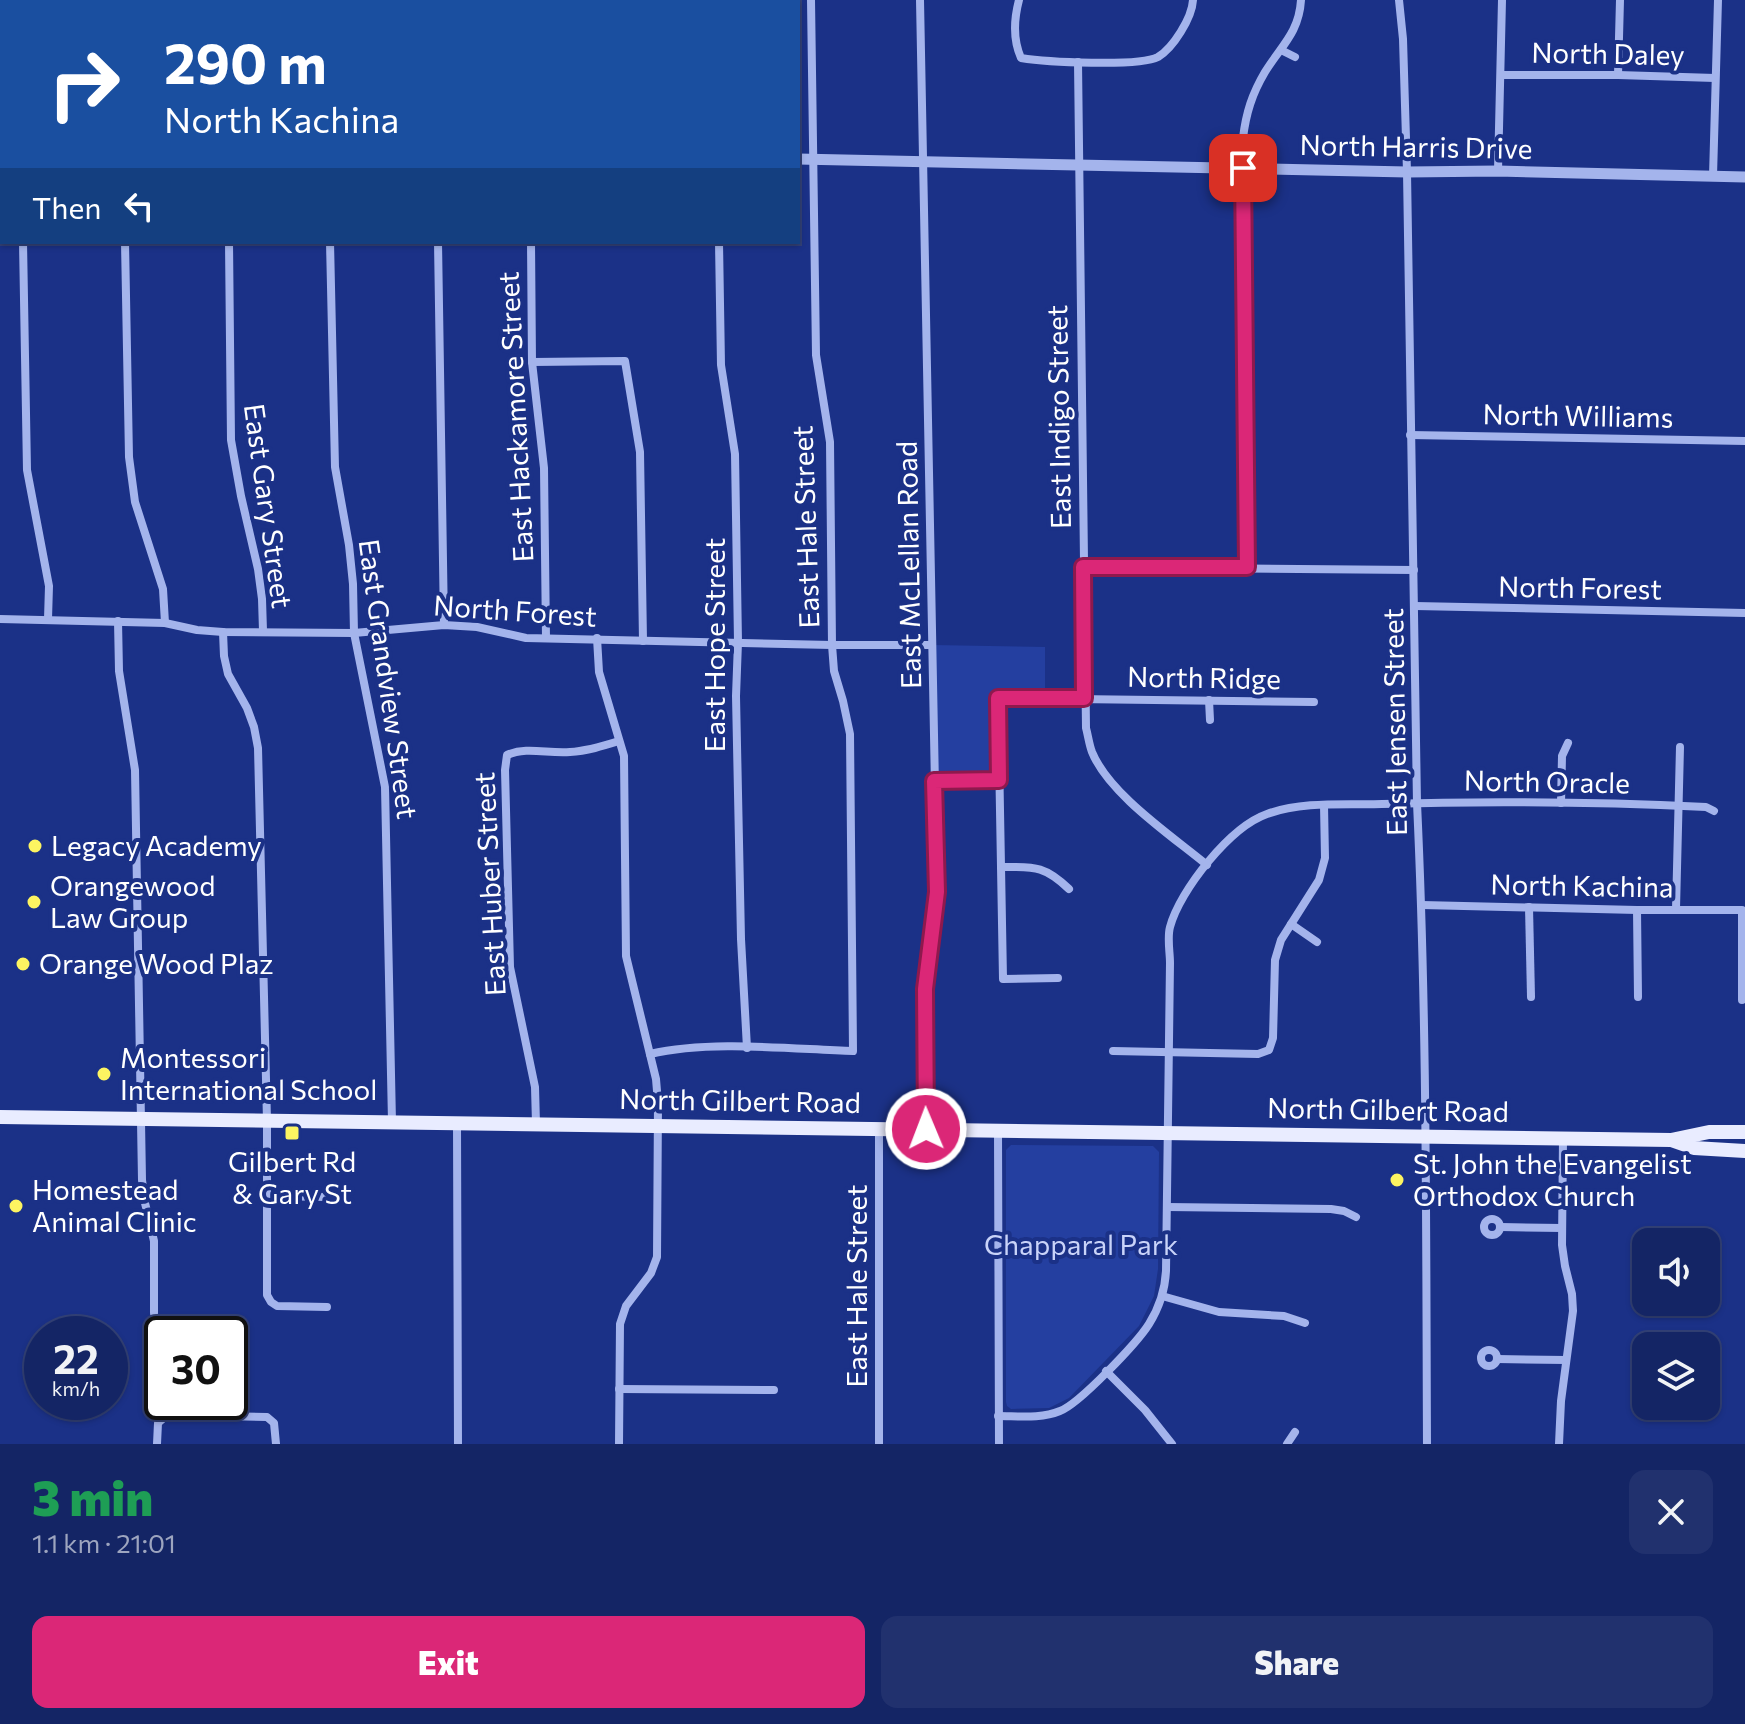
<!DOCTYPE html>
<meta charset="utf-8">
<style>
:root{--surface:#142565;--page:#21316e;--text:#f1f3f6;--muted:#9da5bf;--line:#334279;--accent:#db2777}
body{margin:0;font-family:Commissioner,sans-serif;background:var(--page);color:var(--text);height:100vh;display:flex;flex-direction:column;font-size:30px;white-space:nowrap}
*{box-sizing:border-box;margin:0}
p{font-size:26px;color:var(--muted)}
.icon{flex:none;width:44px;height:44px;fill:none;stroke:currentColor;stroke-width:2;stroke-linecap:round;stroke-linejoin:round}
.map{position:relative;height:1444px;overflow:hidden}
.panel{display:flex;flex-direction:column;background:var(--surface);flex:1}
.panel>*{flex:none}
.hud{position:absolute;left:0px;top:0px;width:800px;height:244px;box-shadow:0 2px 6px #0004,0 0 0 2px var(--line);background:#1a4fa0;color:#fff;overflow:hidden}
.fabs{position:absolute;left:1632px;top:1228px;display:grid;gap:16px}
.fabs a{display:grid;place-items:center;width:88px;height:88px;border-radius:16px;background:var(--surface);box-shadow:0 2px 6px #0004,0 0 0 2px var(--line);font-size:40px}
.speed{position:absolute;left:24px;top:1316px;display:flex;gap:16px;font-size:40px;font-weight:700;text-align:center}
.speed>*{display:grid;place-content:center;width:104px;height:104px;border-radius:50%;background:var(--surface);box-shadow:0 2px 6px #0004,0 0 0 2px var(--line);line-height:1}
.speed small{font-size:20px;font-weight:400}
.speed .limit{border:4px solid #111;border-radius:12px;background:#fff;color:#111}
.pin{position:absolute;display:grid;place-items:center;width:68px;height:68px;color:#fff;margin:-34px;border-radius:16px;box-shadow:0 4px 12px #0006}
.me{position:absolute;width:88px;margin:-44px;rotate:359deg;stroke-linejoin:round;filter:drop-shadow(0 0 6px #0008)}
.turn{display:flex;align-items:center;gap:28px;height:168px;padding:0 32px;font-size:36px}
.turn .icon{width:104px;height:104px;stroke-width:2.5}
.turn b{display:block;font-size:56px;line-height:68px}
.then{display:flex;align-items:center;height:76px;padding:0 32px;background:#0003;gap:16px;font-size:30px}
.round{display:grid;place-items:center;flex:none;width:84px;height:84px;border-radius:16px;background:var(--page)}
.overview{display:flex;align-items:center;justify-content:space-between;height:136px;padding:0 32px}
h1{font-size:48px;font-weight:800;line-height:60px;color:#1e9e55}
.action{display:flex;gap:16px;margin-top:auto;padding:16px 32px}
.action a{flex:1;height:92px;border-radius:16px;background:var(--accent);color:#fff;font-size:32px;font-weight:800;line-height:92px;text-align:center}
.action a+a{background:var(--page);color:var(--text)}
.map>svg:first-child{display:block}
</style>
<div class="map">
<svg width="1745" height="1444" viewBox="0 0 1745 1444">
<rect width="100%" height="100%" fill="#1b3187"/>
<g fill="#243fa0">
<path d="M932,645L1045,647V698H998L999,780L934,781Z"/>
<path d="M1011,1145L1153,1146L1159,1152L1158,1269L1154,1296L1139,1326L1069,1398L1049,1408L1011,1409L1007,1406L1006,1402V1150Z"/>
</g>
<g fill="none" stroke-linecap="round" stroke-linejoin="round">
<g stroke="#a4b4ec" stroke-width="8">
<path d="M16,0L17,2"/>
<path d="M106,0L107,2"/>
<path d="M221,0L222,2"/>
<path d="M337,0L338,2"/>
<path d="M504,0V2"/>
<path d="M715,0L716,2"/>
<path d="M920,0L937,892L925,989L926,1129"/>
<path d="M1019,0C1014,19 1013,40 1021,58C1045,62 1139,67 1158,57C1173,48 1192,18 1193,0"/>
<path d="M1399,0L1403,39L1407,172L1417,803C1427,1017 1426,1230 1427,1444"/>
<path d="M613,2L614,0"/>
<path d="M1281,50L1295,57"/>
<path d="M1078,62L1086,728C1088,735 1089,744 1092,752C1109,794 1172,836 1207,865"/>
<path d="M1501,75H1618L1715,78"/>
<path d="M1618,75L1620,0"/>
<path d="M1498,171L1502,0"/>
<path d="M1713,176L1718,0"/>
<path d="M23,242L27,470L49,586L48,619"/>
<path d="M125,242L129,457L135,502L163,589L165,623"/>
<path d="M229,242L231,440L241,496L258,569L262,599L263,631"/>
<path d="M330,242L335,467L349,545L353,584L354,633L385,787L392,1122"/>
<path d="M438,242L444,625"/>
<path d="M531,242L532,362L544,468L546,638"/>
<path d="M719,242L721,365L735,454L738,642L736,696L741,939L747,1048"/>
<path d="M532,362L625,361L640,452L643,641"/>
<path d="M1410,435L1745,441"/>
<path d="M1083,567L1414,570"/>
<path d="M1247,567L1243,138C1246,113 1252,94 1265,72C1281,46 1299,33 1301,0"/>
<path d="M1415,606L1745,613"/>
<path d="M0,619L165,623L197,630L223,632L354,633L444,625L477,627L526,638L832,645H932"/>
<path d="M118,621L119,671L135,770L142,1180L145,1203L154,1241V1313"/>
<path d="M223,632L224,656L228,674L247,708L254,727L258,748L267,1121V1295L271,1302L277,1306L327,1307"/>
<path d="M597,638L599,672L624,756L626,956L656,1079L658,1103L657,1257L651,1273L626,1306L620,1324L619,1444"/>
<path d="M1209,700L1210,720"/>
<path d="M934,781L999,780"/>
<path d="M1561,803L1562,756L1568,743"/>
<path d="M1001,867C1034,867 1044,865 1069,889"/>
<path d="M1422,905L1637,910H1742V1000"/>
<path d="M1529,907L1531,997"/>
<path d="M1676,909L1680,747"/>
<path d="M1637,910L1638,997"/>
<path d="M1291,924L1317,942"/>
<path d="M1058,978L1003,979L998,698L1314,702"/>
<path d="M1113,1051L1258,1054L1269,1050L1273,1038L1275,960L1281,940L1319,880L1325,858L1324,805"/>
<path d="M650,1054C711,1040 790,1049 853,1051L850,734L843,701L834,671L832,645L830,442L816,355L811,0"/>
<path d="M457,1123L458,1444"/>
<path d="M536,1124L535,1087L510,967L505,770L507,755C527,746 548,754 570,752C587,751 603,746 619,741"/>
<path d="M879,1129V1444"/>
<path d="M998,1130L999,1444"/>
<path d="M267,1196L327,1197"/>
<path d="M1167,1207L1331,1209L1344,1211L1356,1217"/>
<circle cx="1492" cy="1227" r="8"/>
<path d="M1501,1227L1562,1228"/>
<path d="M1162,1296L1219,1312L1284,1316L1305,1323"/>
<circle cx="1489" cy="1358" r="8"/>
<path d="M1497,1359L1566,1360"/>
<path d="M1106,1371L1145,1410L1172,1444"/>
<path d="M619,1389L774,1390"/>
<path d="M998,1416C1018,1416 1041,1419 1060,1411C1079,1404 1137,1343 1149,1324C1159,1308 1165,1290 1166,1271L1170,963C1170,952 1167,938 1170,927C1180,890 1230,827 1267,814C1302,801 1345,805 1382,804C1490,801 1598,802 1706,807L1714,811"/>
<path d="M157,1444L158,1423L165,1417L175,1415L267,1417L274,1423L276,1444"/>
<path d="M1287,1444L1295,1432"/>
<path d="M1559,1444L1561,1401L1573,1311L1572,1294L1565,1266L1562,1245L1563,1138"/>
</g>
<g stroke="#a4b4ec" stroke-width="11">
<path d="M0,145H2"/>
<path d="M798,159L1407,172L1498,171L1745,177"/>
</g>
<g stroke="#e9ecff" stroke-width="14">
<path d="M0,1117L1671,1140L1709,1132H1745"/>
<path d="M1671,1140L1694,1148L1745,1151"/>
</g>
</g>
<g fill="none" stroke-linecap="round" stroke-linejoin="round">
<defs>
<path id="route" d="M926,1129L925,989L937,892L934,781L999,780L998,698H1084L1083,567H1247L1243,168"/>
</defs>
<use href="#route" stroke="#8e194d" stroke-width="20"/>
<use href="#route" stroke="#db2777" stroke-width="14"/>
</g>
<g fill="#fdf461" stroke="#1b3187" stroke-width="3">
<circle cx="35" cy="846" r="8"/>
<circle cx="34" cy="902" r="8"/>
<circle cx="23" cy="964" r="8"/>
<circle cx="104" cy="1074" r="8"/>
<rect x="284" y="1125" width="16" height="16" rx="4"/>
<circle cx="1397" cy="1180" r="8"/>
<circle cx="16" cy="1206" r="8"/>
</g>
<g text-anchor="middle" stroke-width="8" stroke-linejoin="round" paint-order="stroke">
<g font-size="28" fill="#fff" stroke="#1b3187">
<text transform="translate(1608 54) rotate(1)" y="10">North Daley</text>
<text transform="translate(1416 147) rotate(1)" y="10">North Harris Drive</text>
<text transform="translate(1578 416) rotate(1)" y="10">North Williams</text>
<text transform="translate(516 417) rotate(-93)" y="10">East Hackamore Street</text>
<text transform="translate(1059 417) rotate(-91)" y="10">East Indigo Street</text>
<text transform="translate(268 506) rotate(82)" y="10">East Gary Street</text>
<text transform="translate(806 527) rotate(-92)" y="10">East Hale Street</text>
<text transform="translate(909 565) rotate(-91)" y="10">East McLellan Road</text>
<text transform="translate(1580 588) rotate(1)" y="10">North Forest</text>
<text transform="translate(515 611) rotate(4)" y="10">North Forest</text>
<text transform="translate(715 645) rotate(-90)" y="10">East Hope Street</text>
<text transform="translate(1204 678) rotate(1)" y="10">North Ridge</text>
<text transform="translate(388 679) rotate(82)" y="10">East Grandview Street</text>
<text transform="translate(1395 722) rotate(-91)" y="10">East Jensen Street</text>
<text transform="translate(1547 782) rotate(1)" y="10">North Oracle</text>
<text transform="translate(490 884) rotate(-93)" y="10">East Huber Street</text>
<text transform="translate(1582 886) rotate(1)" y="10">North Kachina</text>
<text transform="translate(740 1101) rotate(1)" y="10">North Gilbert Road</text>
<text transform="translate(1388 1110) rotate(1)" y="10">North Gilbert Road</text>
<text transform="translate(857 1286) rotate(-90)" y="10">East Hale Street</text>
</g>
<g font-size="28" fill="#fff" stroke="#1b3187" text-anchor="start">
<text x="51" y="856">Legacy Academy</text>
<text x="50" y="896">Orangewood<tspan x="50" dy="32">Law Group</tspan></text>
<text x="39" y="974">Orange Wood Plaz</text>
<text x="120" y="1068">Montessori<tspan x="120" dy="32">International School</tspan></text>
<text x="292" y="1172" text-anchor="middle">Gilbert Rd<tspan x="292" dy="32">&amp; Gary St</tspan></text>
<text x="1413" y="1174">St. John the Evangelist<tspan x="1413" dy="32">Orthodox Church</tspan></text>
<text x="32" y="1200">Homestead<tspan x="32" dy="32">Animal Clinic</tspan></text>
</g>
<g font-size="28" fill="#c9d3f9" stroke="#1b3187">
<text x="1081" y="1255">Chapparal Park</text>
</g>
</g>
</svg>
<div class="fabs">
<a><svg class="icon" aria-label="sound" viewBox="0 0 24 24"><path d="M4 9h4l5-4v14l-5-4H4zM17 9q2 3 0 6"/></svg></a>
<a><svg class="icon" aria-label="layers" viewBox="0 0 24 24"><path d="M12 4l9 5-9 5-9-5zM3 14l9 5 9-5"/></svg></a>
</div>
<div class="speed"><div>22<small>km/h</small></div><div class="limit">30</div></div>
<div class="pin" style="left:1243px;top:168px;background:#d93025"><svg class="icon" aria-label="arrive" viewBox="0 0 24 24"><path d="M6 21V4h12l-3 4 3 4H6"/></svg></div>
<svg class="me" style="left:926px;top:1129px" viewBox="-20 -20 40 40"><circle r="17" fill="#db2777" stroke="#fff" stroke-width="3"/><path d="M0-11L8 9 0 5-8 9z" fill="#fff"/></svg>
<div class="hud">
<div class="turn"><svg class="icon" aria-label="right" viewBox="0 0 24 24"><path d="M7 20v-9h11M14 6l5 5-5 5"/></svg><div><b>290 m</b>North Kachina</div></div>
<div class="then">Then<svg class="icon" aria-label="left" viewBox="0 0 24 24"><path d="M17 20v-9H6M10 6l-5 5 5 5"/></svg></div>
</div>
</div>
<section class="panel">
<div class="overview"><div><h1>3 min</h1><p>1.1 km · 21:01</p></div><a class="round"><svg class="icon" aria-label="close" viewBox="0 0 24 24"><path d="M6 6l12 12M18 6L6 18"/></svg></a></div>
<div class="action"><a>Exit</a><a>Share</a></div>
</section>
